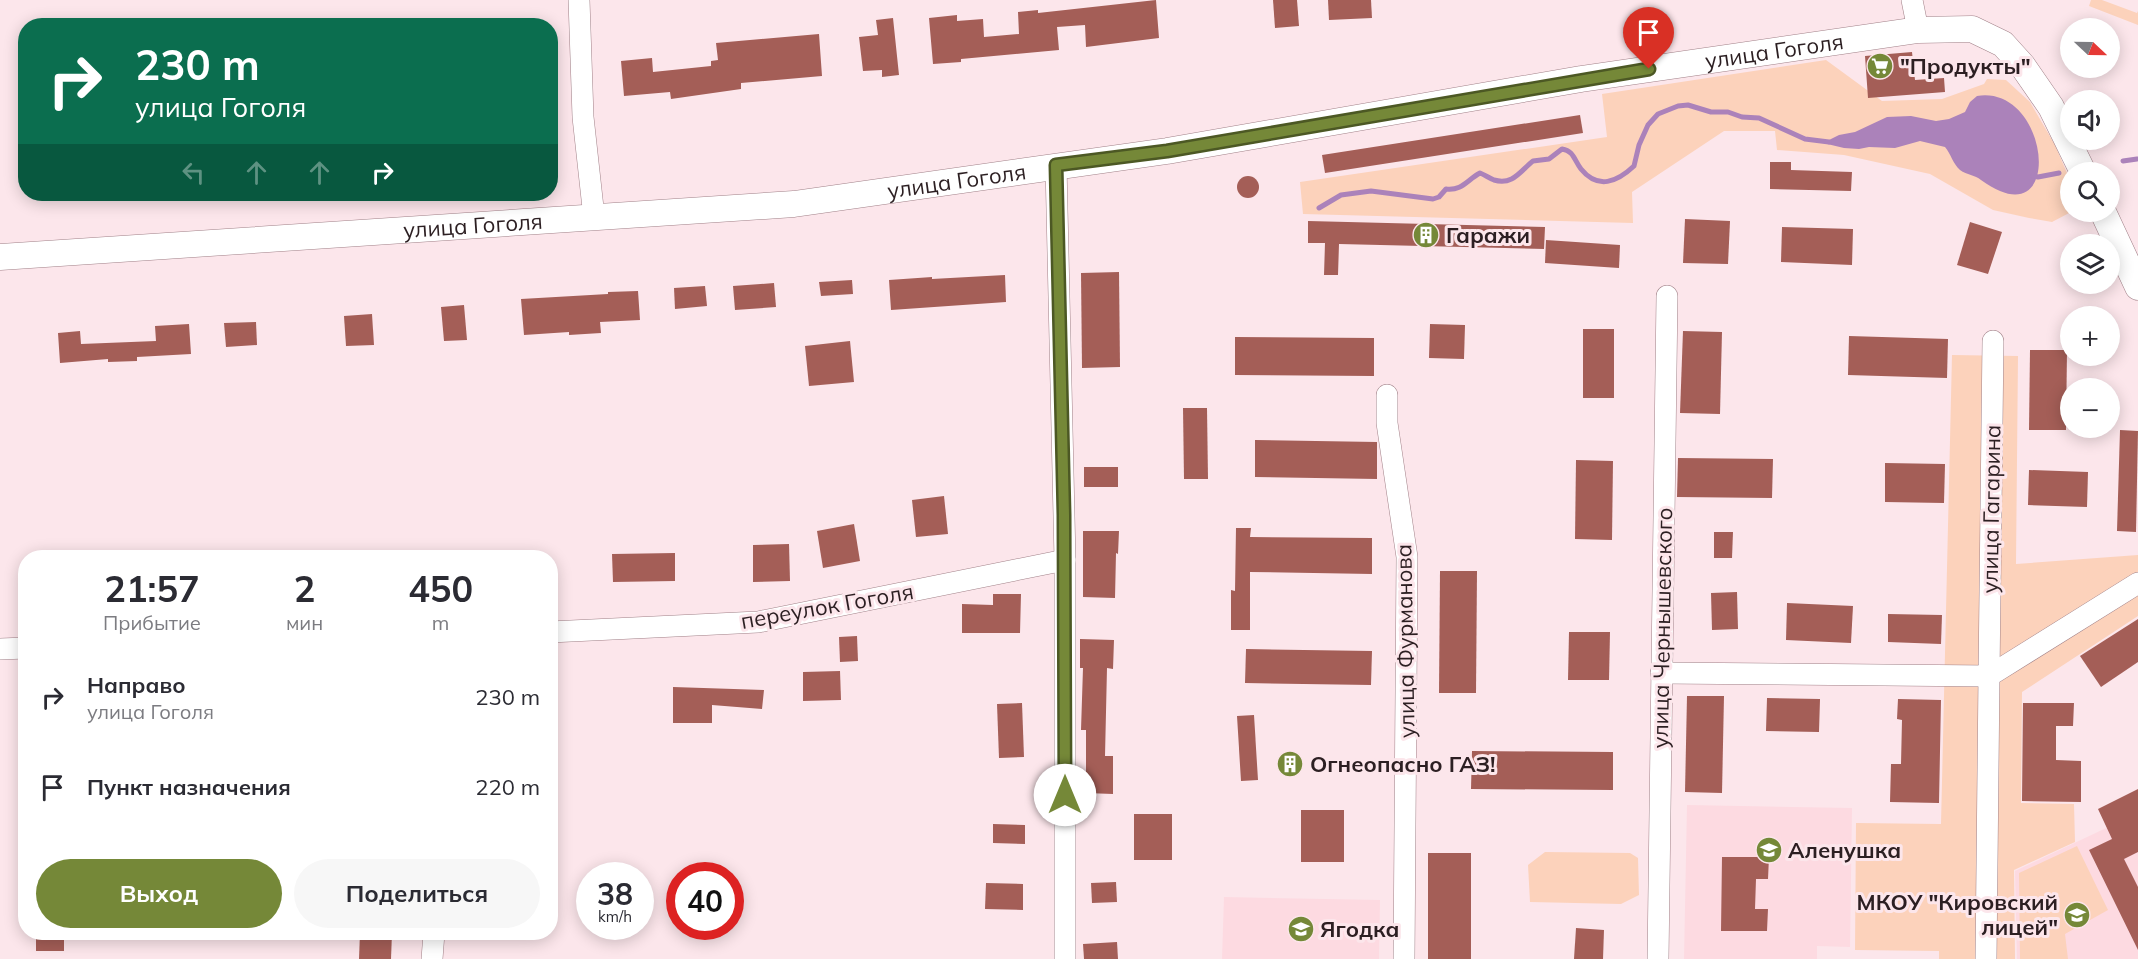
<!DOCTYPE html>
<html lang="ru">
<meta charset="utf-8">
<style>
:root{--surface:#fff;--page:#f7f7f7;--text:#2b2b33;--muted:#7c7c81;--accent:#758838}
body{margin:0;font-family:Mulish,sans-serif;background:var(--page);color:var(--text);height:100vh;display:flex;flex-direction:column;font-size:22px;white-space:nowrap}
*{box-sizing:border-box;margin:0}
p{font-size:20px;color:var(--muted)}
.icon{flex:none;width:33px;height:33px;fill:none;stroke:currentColor;stroke-width:2;stroke-linecap:round;stroke-linejoin:round}
.map{position:relative;flex:1;overflow:hidden}
.panel{position:absolute;left:18px;top:550px;width:540px;height:390px;display:flex;flex-direction:column;background:var(--surface);border-radius:24px;box-shadow:0 3px 15px #0003}
.panel>*{flex:none}
.banner{position:absolute;left:18px;top:18px;width:540px;height:183px;border-radius:24px;box-shadow:0 3px 15px #0003;background:#0b6e4f;color:#fff;overflow:hidden}
.needle{width:39px;rotate:112deg}
.buttons{position:absolute;left:2060px;top:18px;display:grid;gap:12px}
.buttons a{display:grid;place-items:center;width:60px;height:60px;border-radius:50%;background:var(--surface);box-shadow:0 3px 15px #0003;font-size:30px}
.speed{position:absolute;left:576px;top:862px;display:flex;gap:12px;font-size:30px;font-weight:700;text-align:center}
.speed>*{display:grid;place-content:center;width:78px;height:78px;border-radius:50%;background:var(--surface);box-shadow:0 3px 15px #0003;line-height:1}
.speed small{font-size:15px;font-weight:400}
.speed .limit{border:9px solid #d22;background:#fff;color:#111}
.pin{position:absolute;display:grid;place-items:center;width:51px;height:51px;color:#fff;margin:-62px -26px;border-radius:50% 50% 50% 0;rotate:-45deg;box-shadow:0 0 6px #0007}
.pin .icon{rotate:45deg}
.me{position:absolute;width:66px;margin:-33px;rotate:0deg;stroke-linejoin:round;filter:drop-shadow(0 0 4px #0008)}
.turn{display:flex;align-items:center;gap:21px;height:126px;padding:0 18px;font-size:27px}
.turn .icon{width:78px;height:78px;stroke-width:2.5}
.turn b{display:block;font-size:42px;line-height:51px}
.lanes{display:flex;align-items:center;height:57px;padding:0 18px;background:#0003;justify-content:center;gap:30px;direction:ltr}
.lanes .off{opacity:.35}
.eta{display:flex;justify-content:space-evenly;align-items:center;height:102px;text-align:center}
.eta b{font-size:36px;font-weight:700;line-height:42px}
.primary-button{display:flex;gap:12px;margin-top:auto;padding:12px 18px}
.primary-button a{flex:1;height:69px;border-radius:36px;background:var(--accent);color:#fff;font-size:24px;font-weight:700;line-height:69px;text-align:center}
.primary-button a+a{background:var(--page);color:var(--text)}
ul{padding:0;list-style:none}
li{display:flex;align-items:center;gap:18px;height:90px;padding:0 18px}
li div{flex:1}
li b{display:block;font-size:22px}
li em{font-style:normal}
.map>svg:first-child{display:block}
</style>
<div class="map">
<svg width="2138" height="959" viewBox="0 0 2138 959">
<rect width="100%" height="100%" fill="#fce6eb"/>
<g fill="#fddae1">
<path d="M1687,805L1852,808L1850,947L1817,946V959H1684Z"/>
<path d="M2138,813V959H2017L2015,871Z"/>
<path d="M1224,897L1380,900L1379,959H1222Z"/>
</g>
<g fill="#fcd2bb">
<path d="M2091,0H2102L2137,13L2138,11V25L2089,6Z"/>
<path d="M1826,60L1882,101L1942,99L1984,84L1987,79L2006,80L2030,102L2055,145L2070,180L2071,212L2052,222L2029,218L1993,210L1930,174L1844,155L1777,150L1775,131H1724L1632,192L1633,223L1303,214L1300,182L1607,137L1602,94Z"/>
<path d="M1952,355L2018,356L2016,564L2138,555V616L2022,692L2021,803L2074,804L2075,842L2014,870L2015,959H1939V951L1855,950L1856,823L1941,824Z"/>
<path d="M2077,846L2108,910L2065,934L2068,959H2020L2019,873Z"/>
<path d="M1545,852L1630,853L1638,858L1639,895L1621,904L1530,902L1528,865Z"/>
</g>
<path fill="#ab82ba" d="M1977,96C2051,84 2066,242 1981,180C1975,175 1967,175 1960,170C1953,164 1951,154 1945,147L1920,141L1895,148L1869,147L1859,149L1844,148L1823,143L1839,135L1855,132L1887,117L1911,116L1936,121L1949,119L1965,112L1970,102Z"/>
<g fill="none" stroke-linecap="round" stroke-linejoin="round">
<g stroke="#ab82ba" stroke-width="5">
<path d="M2123,161L2137,159"/>
<path d="M2033,176L2038,177L2059,173"/>
<path d="M1319,208L1341,195L1371,191L1433,199L1439,197L1446,189C1462,191 1467,180 1480,173C1485,175 1489,178 1494,180C1513,186 1521,170 1533,161L1549,159L1562,149C1574,151 1574,160 1581,169C1598,190 1617,182 1634,166L1639,145L1648,125L1658,114L1678,106L1688,105L1711,112H1728L1742,117L1759,118L1805,139L1829,142"/>
</g>
</g>
<g fill="#a45e57">
<path d="M1156,0L1159,38L1086,47L1085,25L1057,27L1059,50L961,59V62L933,64L929,18L957,15V21L983,19L984,37L1019,34L1018,12L1038,10V13Z"/>
<path d="M1273,0H1297L1299,26L1275,28Z"/>
<path d="M1328,0H1371L1372,18L1329,20Z"/>
<path d="M893,18L899,75L882,77V70L863,71L859,37L878,35L876,20Z"/>
<path d="M819,34L822,76L741,83V89L671,99L670,92L624,96L621,61L652,58L653,72L711,66V61L718,60L716,43Z"/>
<path d="M1912,52L1915,80L1944,78L1945,92L1868,98L1865,56Z"/>
<path d="M1580,115L1583,133L1325,173L1322,155Z"/>
<path d="M1770,162H1791V170L1852,172L1851,191L1770,189Z"/>
<circle cx="1248" cy="187" r="11"/>
<path d="M1685,219L1730,221L1728,264L1683,263Z"/>
<path d="M1308,221L1545,227L1544,249L1339,244L1338,275H1324L1325,243H1308Z"/>
<path d="M1970,222L2002,232L1988,274L1957,265Z"/>
<path d="M1782,227L1853,229L1852,265L1781,262Z"/>
<path d="M1546,240L1620,245L1619,268L1545,263Z"/>
<path d="M1119,272L1120,367L1082,368L1081,273Z"/>
<path d="M1005,275L1006,302L891,310L889,280L932,277V279Z"/>
<path d="M852,280L853,294L821,296L819,282Z"/>
<path d="M774,283L776,307L735,310L733,286Z"/>
<path d="M705,286L707,306L675,309L674,288Z"/>
<path d="M638,291L640,320L600,322L601,333L569,335V332L524,335L521,299L608,294V292Z"/>
<path d="M464,305L467,340L444,341L441,307Z"/>
<path d="M372,314L374,345L346,346L344,316Z"/>
<path d="M256,322L257,345L226,347L224,323Z"/>
<path d="M189,324L191,354L137,357V361L108,362V359L60,363L58,333L80,331L81,344L156,341L155,326Z"/>
<path d="M1430,324L1465,325L1464,359L1429,358Z"/>
<rect x="1583" y="329" width="31" height="69"/>
<path d="M1683,331L1722,332L1720,414L1680,413Z"/>
<path d="M1849,336L1948,339L1947,378L1848,375Z"/>
<path d="M1235,337L1374,338V376L1235,375Z"/>
<path d="M850,341L854,382L809,386L805,346Z"/>
<path d="M2030,350H2067L2066,430H2029Z"/>
<path d="M1183,408H1207L1208,479H1184Z"/>
<path d="M2120,430L2138,431L2136,532L2117,531Z"/>
<path d="M1255,440L1377,442V479L1255,477Z"/>
<path d="M1678,458L1773,459L1772,498L1677,497Z"/>
<path d="M1576,460L1613,461L1612,540L1575,539Z"/>
<path d="M1885,463L1945,464L1944,503L1885,502Z"/>
<rect x="1084" y="467" width="34" height="20"/>
<path d="M2029,470L2088,472L2087,507L2028,505Z"/>
<path d="M944,496L948,534L916,537L912,500Z"/>
<path d="M854,524L860,561L823,568L817,531Z"/>
<path d="M1236,528H1251L1250,537L1372,538V574L1250,572V630H1231V590L1235,591Z"/>
<path d="M1083,531H1119L1118,554L1116,553L1115,598L1083,597Z"/>
<path d="M1714,532H1733L1732,558H1714Z"/>
<path d="M789,544L790,581L753,582V545Z"/>
<path d="M675,553V581L613,582L612,554Z"/>
<path d="M1440,571H1477L1476,693H1439Z"/>
<path d="M1737,592L1738,629L1712,630L1711,593Z"/>
<path d="M993,594H1021L1020,633H962V604L993,605Z"/>
<path d="M1787,603L1853,606L1851,643L1786,640Z"/>
<path d="M1888,614L1942,615L1941,644L1888,642Z"/>
<path d="M2138,619V662L2101,687L2080,656Z"/>
<path d="M1569,632H1610L1609,680H1568Z"/>
<path d="M857,636L858,661L840,662L839,637Z"/>
<path d="M1080,639L1114,640L1113,669L1107,668L1105,756H1113V794L1086,793V730H1081L1083,668H1080Z"/>
<path d="M1246,649L1372,651L1371,685L1245,683Z"/>
<path d="M840,671L841,700L803,701V672Z"/>
<path d="M673,687L764,690L762,709L712,705V723H673Z"/>
<path d="M1687,696H1724L1722,793L1685,792Z"/>
<path d="M1767,698L1820,699L1819,732L1766,731Z"/>
<path d="M1898,699L1941,700L1939,803L1890,802L1891,764H1901L1902,720L1897,719Z"/>
<path d="M1022,703L1024,757L999,758L997,704Z"/>
<path d="M2023,703H2074L2073,726H2056V760L2081,761V802L2022,801Z"/>
<path d="M1254,715L1258,780L1241,781L1237,716Z"/>
<path d="M1472,751L1613,752V790L1471,789Z"/>
<path d="M2138,789V852L2124,859L2138,887V950L2089,850L2112,839L2098,809Z"/>
<rect x="1301" y="810" width="43" height="52"/>
<rect x="1134" y="814" width="38" height="46"/>
<path d="M993,824L1025,825V844L993,843Z"/>
<rect x="1428" y="853" width="43" height="106"/>
<path d="M1722,857H1769L1768,879H1756L1755,909H1768L1767,931H1721Z"/>
<path d="M1116,882L1117,902L1092,903L1091,883Z"/>
<path d="M986,883L1023,884V910L985,909Z"/>
<path d="M1576,928L1604,930L1603,959H1574Z"/>
<rect x="36" y="933" width="28" height="18"/>
<path d="M360,933H392L391,959H359Z"/>
<path d="M1117,942L1118,959H1084L1083,944Z"/>
</g>
<g fill="none" stroke-linecap="round" stroke-linejoin="round">
<defs>
<g id="minor">
<path d="M579,0L583,117L594,217"/>
<path d="M1912,0L1918,30"/>
<path d="M1056,165L1065,560V959"/>
<path d="M1387,395V423L1407,557L1404,959"/>
<path d="M550,632L758,622L1065,560"/>
<path d="M0,649L26,648"/>
<path d="M1661,673L1989,676L1993,341"/>
<path d="M432,959L434,933"/>
<path d="M1658,959L1667,296"/>
<path d="M1986,959L1989,676L2138,583"/>
</g>
<g id="major">
<path d="M2103,212L2138,287"/>
<path id="s1" d="M0,257L794,204L1167,151L1581,79L1918,30L1972,29L2003,44L2022,65L2051,107L2083,172"/>
</g>
</defs>
<use href="#minor" stroke="#a18188" stroke-width="22"/>
<use href="#major" stroke="#a18188" stroke-width="27"/>
<use href="#minor" stroke="#fff" stroke-width="21"/>
<use href="#major" stroke="#fff" stroke-width="26"/>
</g>
<g fill="none" stroke-linecap="round" stroke-linejoin="round">
<defs>
<path id="route" d="M1065,795L1064,515L1056,165L1167,151L1649,69"/>
</defs>
<use href="#route" stroke="#4c5824" stroke-width="15"/>
<use href="#route" stroke="#758838" stroke-width="10"/>
</g>
<defs>
<symbol id="supermarket-disc" viewBox="-11 -11 22 22"><circle r="9.5" fill="#758838" stroke="#fce6eb"/><path d="M-6-5.5h2.5l.6 2H6L4.5 2H-2.5L-4.4-4H-6ZM-1.5 3.2a1.3 1.3 0 1 0 .1 0ZM3 3.2a1.3 1.3 0 1 0 .1 0Z" fill="#fff"/></symbol>
<symbol id="building-disc" viewBox="-11 -11 22 22"><circle r="9.5" fill="#758838" stroke="#fce6eb"/><path d="M-4-6H4V6H1V3H-1V6H-4ZM-2.5-4.3h1.7v1.8h-1.7ZM.8-4.3h1.7v1.8H.8ZM-2.5-1h1.7V.8h-1.7ZM.8-1h1.7V.8H.8Z" fill="#fff"/></symbol>
<symbol id="school-disc" viewBox="-11 -11 22 22"><circle r="9.5" fill="#758838" stroke="#fce6eb"/><path d="M0-5L7-2L0 1L-7-2ZM-4 1L0 2.5L4 1V4Q0 6-4 4Z" fill="#fff"/></symbol>
</defs>
<g fill-rule="evenodd">
<use href="#supermarket-disc" x="1865" y="51" width="30" height="30"/>
<use href="#building-disc" x="1411" y="220" width="30" height="30"/>
<use href="#building-disc" x="1275" y="749" width="30" height="30"/>
<use href="#school-disc" x="1754" y="835" width="30" height="30"/>
<use href="#school-disc" x="2062" y="900" width="30" height="30"/>
<use href="#school-disc" x="1286" y="914" width="30" height="30"/>
</g>
<g text-anchor="middle" stroke-width="6" stroke-linejoin="round" paint-order="stroke">
<g font-size="22" fill="#2c1f22" stroke="#fce6eb">
<text dy="8" stroke="none"><textPath href="#s1" startOffset="1788">улица Гоголя</textPath></text>
<text dy="8" stroke="none"><textPath href="#s1" startOffset="960">улица Гоголя</textPath></text>
<text dy="8" stroke="none"><textPath href="#s1" startOffset="474">улица Гоголя</textPath></text>
<text transform="translate(1991 509) rotate(-89)" y="8">улица Гагарина</text>
<text transform="translate(827 606) rotate(-10)" y="8">переулок Гоголя</text>
<text transform="translate(1662 628) rotate(-89)" y="8">улица Чернышевского</text>
<text transform="translate(1405 641) rotate(-91)" y="8">улица Фурманова</text>
</g>
<g font-size="22" font-weight="bold" fill="#2c1f22" stroke="#fce6eb" text-anchor="start">
<text x="1900" y="74">"Продукты"</text>
<text x="1446" y="243">Гаражи</text>
<text x="1310" y="772">Огнеопасно ГАЗ!</text>
<text x="1788" y="858">Аленушка</text>
<text x="2058" y="910" text-anchor="end">МКОУ "Кировский<tspan x="2058" dy="25">лицей"</tspan></text>
<text x="1320" y="937">Ягодка</text>
</g>
</g>
</svg>
<div class="buttons">
<a><svg class="needle" viewBox="-14 -14 28 28"><path d="M0-13l5 13h-10z" fill="#e53935"/><path d="M0 13l5-13h-10z" fill="#7c7c81"/></svg></a>
<a><svg class="icon" aria-label="sound" viewBox="0 0 24 24"><path d="M4 9h4l5-4v14l-5-4H4zM17 9q2 3 0 6"/></svg></a>
<a><svg class="icon" aria-label="search" viewBox="0 0 24 24"><circle cx="10" cy="10" r="6"/><path d="M15 15l6 6"/></svg></a>
<a><svg class="icon" aria-label="layers" viewBox="0 0 24 24"><path d="M12 4l9 5-9 5-9-5zM3 14l9 5 9-5"/></svg></a>
<a>+</a>
<a>−</a>
</div>
<div class="speed"><div>38<small>km/h</small></div><div class="limit">40</div></div>
<div class="pin" style="left:1649px;top:69px;background:#d93025"><svg class="icon" aria-label="arrive" viewBox="0 0 24 24"><path d="M6 21V4h12l-3 4 3 4H6"/></svg></div>
<svg class="me" style="left:1065px;top:795px" viewBox="-20 -20 40 40"><circle r="19" fill="#fff"/><path d="M0-13L10 11 0 6-10 11z" fill="#758838"/></svg>
<div class="banner">
<div class="turn"><svg class="icon" aria-label="right" viewBox="0 0 24 24"><path d="M7 20v-9h11M14 6l5 5-5 5"/></svg><div><b>230 m</b>улица Гоголя</div></div>
<div class="lanes"><svg class="icon off" aria-label="left" viewBox="0 0 24 24"><path d="M17 20v-9H6M10 6l-5 5 5 5"/></svg><svg class="icon off" aria-label="ahead" viewBox="0 0 24 24"><path d="M12 20V5M6 11l6-6 6 6"/></svg><svg class="icon off" aria-label="ahead" viewBox="0 0 24 24"><path d="M12 20V5M6 11l6-6 6 6"/></svg><svg class="icon" aria-label="right" viewBox="0 0 24 24"><path d="M7 20v-9h11M14 6l5 5-5 5"/></svg></div>
</div>
<section class="panel">
<div class="eta">
<div><b>21:57</b><p>Прибытие</p></div>
<div><b>2</b><p>мин</p></div>
<div><b>450</b><p>m</p></div>
</div>
<ul>
<li><svg class="icon" aria-label="right" viewBox="0 0 24 24"><path d="M7 20v-9h11M14 6l5 5-5 5"/></svg><div><b>Направо</b><p>улица Гоголя</p></div><em>230 m</em></li>
<li><svg class="icon" aria-label="arrive" viewBox="0 0 24 24"><path d="M6 21V4h12l-3 4 3 4H6"/></svg><div><b>Пункт назначения</b></div><em>220 m</em></li>
</ul>
<div class="primary-button"><a>Выход</a><a>Поделиться</a></div>
</section>
</div>
